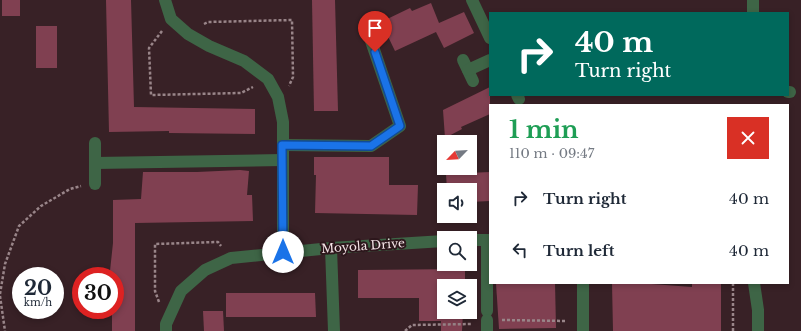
<!DOCTYPE html>
<meta charset="utf-8">
<style>
:root{--surface:#fff;--page:#f6f6f7;--text:#1f2937;--muted:#747a83}
body{margin:0;font-family:"Libre Baskerville",serif;background:var(--page);color:var(--text);height:100vh;display:flex;flex-direction:column;font-size:15px;white-space:nowrap}
*{box-sizing:border-box;margin:0}
p{font-size:13px;color:var(--muted)}
.icon{flex:none;width:22px;height:22px;fill:none;stroke:currentColor;stroke-width:2;stroke-linecap:round;stroke-linejoin:round}
.map{position:relative;flex:1;overflow:hidden}
.side{position:absolute;left:489px;top:104px;width:300px;height:180px;display:flex;flex-direction:column;background:var(--surface);border-radius:0px;box-shadow:0 2px 6px #0003}
.side>*{flex:none}
.top-card{position:absolute;left:489px;top:12px;width:300px;height:84px;border-radius:0px;box-shadow:0 2px 6px #0003;background:#00695c;color:#fff;overflow:hidden}
.needle{width:26px;rotate:245deg}
.fabs{position:absolute;left:437px;top:135px;display:grid;gap:8px}
.fabs a{display:grid;place-items:center;width:40px;height:40px;border-radius:0px;background:var(--surface);box-shadow:0 2px 6px #0003;font-size:20px}
.speed{position:absolute;left:12px;top:267px;display:flex;gap:8px;font-size:20px;font-weight:700;text-align:center}
.speed>*{display:grid;place-content:center;width:52px;height:52px;border-radius:50%;background:var(--surface);box-shadow:0 2px 6px #0003;line-height:1}
.speed small{font-size:10px;font-weight:400}
.speed .limit{border:6px solid #d22;background:#fff;color:#111}
.pin{position:absolute;display:grid;place-items:center;width:34px;height:34px;color:#fff;margin:-41px -17px;border-radius:50% 50% 50% 0;rotate:-45deg;box-shadow:0 0 4px #0007}
.pin .icon{rotate:45deg}
.me{position:absolute;width:44px;margin:-22px;rotate:0deg;stroke-linejoin:round;filter:drop-shadow(0 0 3px #0008)}
.turn{display:flex;align-items:center;gap:14px;height:84px;padding:0 20px;font-size:18px}
.turn .icon{width:52px;height:52px;stroke-width:2.5}
.turn b{display:block;font-size:28px;line-height:34px}
.round{display:grid;place-items:center;flex:none;width:42px;height:42px;border-radius:0px;background:var(--page)}
.overview{display:flex;align-items:center;justify-content:space-between;height:68px;padding:0 20px}
h1{font-size:24px;font-weight:700;line-height:30px;color:#1e9e55}
ul{padding:0;list-style:none}
li{display:flex;align-items:center;gap:12px;height:52px;padding:0 20px}
li div{flex:1}
li b{display:block;font-size:15px}
li em{font-style:normal}
.map>svg:first-child{display:block}
</style>
<div class="map">
<svg width="801" height="331" viewBox="0 0 801 331">
<rect width="100%" height="100%" fill="#382126"/>
<g fill="#804051">
<rect x="2" y="0" width="18" height="16"/>
<path d="M106,0H131L134,107L255,109V134L169,133V131L109,132Z"/>
<path d="M312,0H335L338,111H314Z"/>
<path d="M431,3L439,23L464,12L474,33L444,48L436,32L395,51L381,22L410,8L412,11Z"/>
<rect x="36" y="26" width="21" height="42"/>
<path d="M490,87V114L461,127L462,129L445,138L443,110Z"/>
<path d="M314,157H389V185H418L417,215L315,213L316,175H314Z"/>
<path d="M240,170L249,171L247,195H252L253,221L135,223V331H112V310H115V276H112V271H110L113,243V200L141,199L143,172H197Z"/>
<path d="M490,172V201L470,202V190H447L446,174Z"/>
<path d="M465,269V286H444V312H463L462,331H441V321H419V298H358V270Z"/>
<path d="M496,283H555L556,328L499,329Z"/>
<path d="M612,283H638L692,287V283H721V331H613Z"/>
<path d="M226,293H315L316,317H226Z"/>
<path d="M203,311H223L224,331H204Z"/>
</g>
<g fill="none" stroke-linecap="round" stroke-linejoin="round">
<g stroke="#998589" stroke-width="2.5" stroke-dasharray="3 2" stroke-linecap="butt">
<path d="M204,24L208,22L292,20L293,77L289,86"/>
<path d="M162,31L149,48L151,95L241,93L253,87"/>
<path d="M0,294L5,264L19,226L41,206L70,189L81,186"/>
<path d="M0,296L5,331"/>
<path d="M159,302L155,291V244L218,242L221,246"/>
<path d="M502,320L567,321"/>
<path d="M405,331L412,325L471,324"/>
<path d="M733,331V283"/>
</g>
<g stroke="#3e6546" stroke-width="12">
<path d="M165,0L171,19L188,34L209,46L244,61L268,79L278,97L283,122V252"/>
<path d="M472,0L490,38"/>
<path d="M753,13V0"/>
<path d="M463,60L473,81"/>
<path d="M468,70L490,60"/>
<path d="M788,92H790"/>
<path d="M517,95L519,99"/>
<path d="M283,145L371,146L400,126L370,38"/>
<path d="M95,163L282,160"/>
<path d="M95,184V143"/>
<path d="M470,240H490"/>
<path d="M487,240V311"/>
<path d="M331,248L334,331"/>
<path d="M754,283L758,310V331"/>
<path d="M487,320V331"/>
<path d="M166,331V324L181,291L205,270L231,258L331,248L444,241"/>
<path d="M583,331V283"/>
</g>
</g>
<g fill="none" stroke-linecap="round" stroke-linejoin="round">
<defs>
<path id="route" d="M283,252L282,145L371,146L400,126L375,52"/>
</defs>
<use href="#route" stroke="#114b97" stroke-width="10"/>
<use href="#route" stroke="#1a73e8" stroke-width="7"/>
</g>
<g text-anchor="middle" stroke-width="4" stroke-linejoin="round" paint-order="stroke">
<g font-size="12" fill="#f4e3e6" stroke="#2d171c">
<text transform="translate(363 246) rotate(-4)" y="4">Moyola Drive</text>
</g>
</g>
</svg>
<div class="fabs">
<a><svg class="needle" viewBox="-14 -14 28 28"><path d="M0-13l5 13h-10z" fill="#e53935"/><path d="M0 13l5-13h-10z" fill="#747a83"/></svg></a>
<a><svg class="icon" aria-label="sound" viewBox="0 0 24 24"><path d="M4 9h4l5-4v14l-5-4H4zM17 9q2 3 0 6"/></svg></a>
<a><svg class="icon" aria-label="search" viewBox="0 0 24 24"><circle cx="10" cy="10" r="6"/><path d="M15 15l6 6"/></svg></a>
<a><svg class="icon" aria-label="layers" viewBox="0 0 24 24"><path d="M12 4l9 5-9 5-9-5zM3 14l9 5 9-5"/></svg></a>
</div>
<div class="speed"><div>20<small>km/h</small></div><div class="limit">30</div></div>
<div class="pin" style="left:375px;top:52px;background:#d93025"><svg class="icon" aria-label="arrive" viewBox="0 0 24 24"><path d="M6 21V4h12l-3 4 3 4H6"/></svg></div>
<svg class="me" style="left:283px;top:252px" viewBox="-20 -20 40 40"><circle r="19" fill="#fff"/><path d="M0-13L10 11 0 6-10 11z" fill="#1a73e8"/></svg>
<div class="top-card">
<div class="turn"><svg class="icon" aria-label="right" viewBox="0 0 24 24"><path d="M7 20v-9h11M14 6l5 5-5 5"/></svg><div><b>40 m</b>Turn right</div></div>
</div>
<section class="side">
<div class="overview"><div><h1>1 min</h1><p>110 m · 09:47</p></div><a class="round" style="background:#d93025;color:#fff"><svg class="icon" aria-label="close" viewBox="0 0 24 24"><path d="M6 6l12 12M18 6L6 18"/></svg></a></div>
<ul>
<li><svg class="icon" aria-label="right" viewBox="0 0 24 24"><path d="M7 20v-9h11M14 6l5 5-5 5"/></svg><div><b>Turn right</b></div><em>40 m</em></li>
<li><svg class="icon" aria-label="left" viewBox="0 0 24 24"><path d="M17 20v-9H6M10 6l-5 5 5 5"/></svg><div><b>Turn left</b></div><em>40 m</em></li>
</ul>
</section>
</div>
